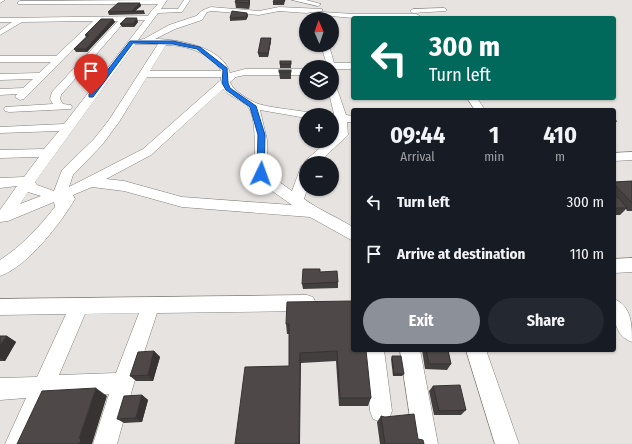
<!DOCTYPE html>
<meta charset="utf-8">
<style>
:root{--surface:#171b24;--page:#242831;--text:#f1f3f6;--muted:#9ea1a6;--accent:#8c9099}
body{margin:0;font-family:"Fira Sans Condensed",sans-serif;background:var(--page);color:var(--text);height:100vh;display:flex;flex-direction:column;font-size:15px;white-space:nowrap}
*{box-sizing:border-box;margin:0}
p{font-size:13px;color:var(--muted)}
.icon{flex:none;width:22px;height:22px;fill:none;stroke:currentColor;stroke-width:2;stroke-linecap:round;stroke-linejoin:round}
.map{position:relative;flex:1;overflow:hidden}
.side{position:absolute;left:351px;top:108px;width:265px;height:244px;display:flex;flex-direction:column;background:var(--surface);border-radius:4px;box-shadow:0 1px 3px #0004}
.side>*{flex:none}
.hud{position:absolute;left:351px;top:16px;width:265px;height:84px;border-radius:4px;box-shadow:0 1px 3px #0004;background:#00695c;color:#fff;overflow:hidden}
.needle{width:26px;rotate:358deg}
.fabs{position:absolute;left:299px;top:12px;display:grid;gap:8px}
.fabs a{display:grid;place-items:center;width:40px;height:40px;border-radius:50%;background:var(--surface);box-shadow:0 1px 3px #0004;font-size:20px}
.pin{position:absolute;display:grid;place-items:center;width:34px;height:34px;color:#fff;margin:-41px -17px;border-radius:50% 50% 50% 0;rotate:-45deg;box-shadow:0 0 4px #0007}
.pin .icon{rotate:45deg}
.me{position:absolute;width:44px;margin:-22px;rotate:3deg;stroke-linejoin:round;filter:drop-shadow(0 0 3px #0008)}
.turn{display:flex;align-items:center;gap:14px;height:84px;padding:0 12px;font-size:18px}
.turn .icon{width:52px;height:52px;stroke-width:2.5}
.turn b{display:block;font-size:28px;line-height:34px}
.eta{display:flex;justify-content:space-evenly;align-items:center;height:68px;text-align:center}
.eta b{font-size:24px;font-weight:700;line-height:28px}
.action{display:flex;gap:8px;margin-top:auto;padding:8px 12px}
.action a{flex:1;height:46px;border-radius:24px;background:var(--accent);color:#fff;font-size:16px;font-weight:700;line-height:46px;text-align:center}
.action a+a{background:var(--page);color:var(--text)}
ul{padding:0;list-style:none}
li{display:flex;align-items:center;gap:12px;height:52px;padding:0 12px}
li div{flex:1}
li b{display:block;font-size:15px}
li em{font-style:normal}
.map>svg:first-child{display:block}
</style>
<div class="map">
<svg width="632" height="444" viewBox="0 0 632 444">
<rect width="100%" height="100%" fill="#e6e3e0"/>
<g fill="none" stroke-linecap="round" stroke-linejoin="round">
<defs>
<g id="minor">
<path d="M0,0H5L0,3Z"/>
<path d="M167,0L161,9H178L184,0H190L182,12L158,13L138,40L144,39L169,25L196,16L203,10L211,7L259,11L279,7L322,9V11L306,13L279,11L259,15L212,11L207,12L202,20L175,29L155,39C177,39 223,47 230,73L245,69H306V75H245L236,77L230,82C232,90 249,100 256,103C265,107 295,110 306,112L311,115H306V118L260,110L267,140L268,174L292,191L300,169L301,166L305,165L304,163L306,160L328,141H332V138L336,134V121L332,120V115H328L334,114L329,93H332V82L335,83L346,115L353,116V122H347L348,135L346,137L318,163H306L307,189L304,199C319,210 337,217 353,227V241L310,217L182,207L124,191L92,187L73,195L75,199C60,224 28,266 0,276V260C22,246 39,227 55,207L54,202L8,221L0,222V210L17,186L0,188V178L24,177L39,157L0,158V150L44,149L59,131L0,133V127L64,124L145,20H126L61,95L60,99L63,104L71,105L72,107L71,109L9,112L5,111L4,109L5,107L53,104L50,99L52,92L118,21H101L24,99L20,100L15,97L17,94L0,95V89L23,88L33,79L0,80V74L39,73L51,62H0V56H56L93,21L22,22L0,35V30L12,22H0V18L148,16L152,10L158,4H18V2L20,1ZM135,44H158L109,120L94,139L62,170L54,191L37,185L35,182ZM166,45C185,45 212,53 221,71H150ZM147,77H221V80L143,149L69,187L73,175L102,145L119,122ZM223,89C229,97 241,99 248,107C257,117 255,160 254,174L258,181L292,205L182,197L124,181L106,179L151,155ZM28,192L41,196L20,204Z"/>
<path d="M292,0H306L321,4L318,6Z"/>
<path d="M444,8L446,9V11L413,13L410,11L413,9Z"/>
<path d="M322,12L354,14H416L420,16L416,18H353L320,15L319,14Z"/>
<path d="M321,45H329L334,63H353V69H332V67H324L326,62Z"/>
<path d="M467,98H477L485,110H475Z"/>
<path d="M632,152V160L614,161V153Z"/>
<path d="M632,258V272L614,273V259Z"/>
<path d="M307,295L313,297L316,303L313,309L307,311L157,313L134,383L117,444H93L109,394L49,397L29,444H5L26,398L0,400V378L37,377L66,314L0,315V299ZM139,313L116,373L59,375L85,314Z"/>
<path d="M614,299C632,306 632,325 632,342C613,335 614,316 614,299Z"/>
<path d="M364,350H384L392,411L389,419L381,422L373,419L370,411Z"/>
<path d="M400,350H420L438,444H414Z"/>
<path d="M466,350H486L519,444H495Z"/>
</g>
</defs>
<use href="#minor" stroke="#817e7b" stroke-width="1"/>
<use href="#minor" fill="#fff" fill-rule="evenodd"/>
</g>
<g fill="#433f3e">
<path d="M236,0H250V3L249,9L236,8L235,2Z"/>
<path d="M285,0L284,5H273V2Z"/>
<path d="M140,3L141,6L135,11H144L145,14L109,15L108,12Z"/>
<path d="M247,13L248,16L246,20L230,21V18Z"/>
<path d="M113,19L115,22L87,52H76L74,49L86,37L85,35Z"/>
<path d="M138,22L134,27H122L120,24Z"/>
<path d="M271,41L268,57H259L258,53Z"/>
<path d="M291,61V68H280V64Z"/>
<path d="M291,70V79H280L279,72Z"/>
<path d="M614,118L617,121L614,125Z"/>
<path d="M632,181V211H627L626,209L620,215H614V197H615L614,196V182Z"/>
<path d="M320,272L338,282V288L303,289L302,284Z"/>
<path d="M353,301L371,398L368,406H339L336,361L301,363L289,366V334H287L286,324Z"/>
<path d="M0,336H7L16,342L5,361H0Z"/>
<path d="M422,350H448L451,364L447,370L425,369Z"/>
<path d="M154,351L160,357L153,381H136L130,376Z"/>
<path d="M392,356L404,374L402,376H393L391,359Z"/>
<path d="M433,386L466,410L461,415H434L429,391Z"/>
<path d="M142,395L148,400L142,422L124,423L117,419Z"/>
<path d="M381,416L418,439L424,444H380L377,422Z"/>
</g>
<g fill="#373332">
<path d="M249,0H250V3L249,9Z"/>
<path d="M140,3L141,6L135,11H132Z"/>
<path d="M247,13L248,16L246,20V17Z"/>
<path d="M137,18L138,22L134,27L133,24Z"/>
<path d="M113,19L115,22L87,52L86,49Z"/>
<path d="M271,38V41L268,57V53Z"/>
<path d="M7,336L16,342L5,361L0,358V346Z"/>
<path d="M154,351L160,357L153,381L148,375Z"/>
<path d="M300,353L301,363L300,444H299Z"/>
<path d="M96,388L107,396L92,444H79V438Z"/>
<path d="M142,395L148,400L142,422L136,418Z"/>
</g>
<g fill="#4e4948" stroke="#373332">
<path d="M236,0H249V3L235,2Z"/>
<path d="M274,0H285L284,2H273Z"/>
<path d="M118,3H140L132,11H144L108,12Z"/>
<path d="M232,11L247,13L246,17L230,18Z"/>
<path d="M126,18H137L133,24H120Z"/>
<path d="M101,19H113L86,49H74L89,35H85Z"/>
<path d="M261,38H271L268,53H258Z"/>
<rect x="280" y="61" width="11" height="3"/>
<rect x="279" y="70" width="12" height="2"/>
<path d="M604,109L605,110H584Z"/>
<path d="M632,181V203L614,184V182Z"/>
<path d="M614,197H618L627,208H614Z"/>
<path d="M303,269H320V272L337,271L338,282L302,284Z"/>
<path d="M353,301V350H366L371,398H340L337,351L300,353L299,444H235L245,367L289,366V324H286L287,302Z"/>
<path d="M0,336H7L0,346Z"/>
<path d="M426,350H448L451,364H429Z"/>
<path d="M154,351L148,375L130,376L138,352Z"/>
<path d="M392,356H401L404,374H394Z"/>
<path d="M460,385L466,410L439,411L433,386Z"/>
<path d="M96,388L79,438L81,440L79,444H17L42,391Z"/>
<path d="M142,395L136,418L117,419L124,396Z"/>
<path d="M414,414L418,439L423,440L424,444H385L381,416L385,417Z"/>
</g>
<path fill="#1a73e8" stroke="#114b97" d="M130,41H173L200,47L227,68L228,83L230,88L256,106L265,135L264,176H258L257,174L258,135L250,107L226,90L222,83L223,70L197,49L173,44L133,43L93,97H89V94Z"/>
</svg>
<div class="fabs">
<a><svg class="needle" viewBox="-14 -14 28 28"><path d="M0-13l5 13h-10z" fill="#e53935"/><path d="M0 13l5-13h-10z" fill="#9ea1a6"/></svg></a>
<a><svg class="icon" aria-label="layers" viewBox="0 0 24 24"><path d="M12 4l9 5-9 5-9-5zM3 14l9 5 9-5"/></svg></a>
<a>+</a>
<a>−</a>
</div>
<div class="pin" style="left:91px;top:95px;background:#d93025"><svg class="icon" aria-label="arrive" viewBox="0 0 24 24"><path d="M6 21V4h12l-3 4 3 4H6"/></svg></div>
<svg class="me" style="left:261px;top:174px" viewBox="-20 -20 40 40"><circle r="19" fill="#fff"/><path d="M0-13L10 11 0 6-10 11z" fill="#1a73e8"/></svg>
<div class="hud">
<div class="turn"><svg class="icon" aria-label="left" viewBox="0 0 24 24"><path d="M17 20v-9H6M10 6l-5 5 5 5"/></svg><div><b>300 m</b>Turn left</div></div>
</div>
<section class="side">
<div class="eta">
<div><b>09:44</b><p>Arrival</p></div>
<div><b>1</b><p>min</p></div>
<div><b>410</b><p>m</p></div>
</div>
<ul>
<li><svg class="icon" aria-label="left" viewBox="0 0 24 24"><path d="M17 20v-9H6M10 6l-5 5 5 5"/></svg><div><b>Turn left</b></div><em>300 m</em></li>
<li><svg class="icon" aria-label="arrive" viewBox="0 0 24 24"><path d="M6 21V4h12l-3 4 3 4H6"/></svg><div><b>Arrive at destination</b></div><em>110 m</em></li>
</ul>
<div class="action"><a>Exit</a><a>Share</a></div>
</section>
</div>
